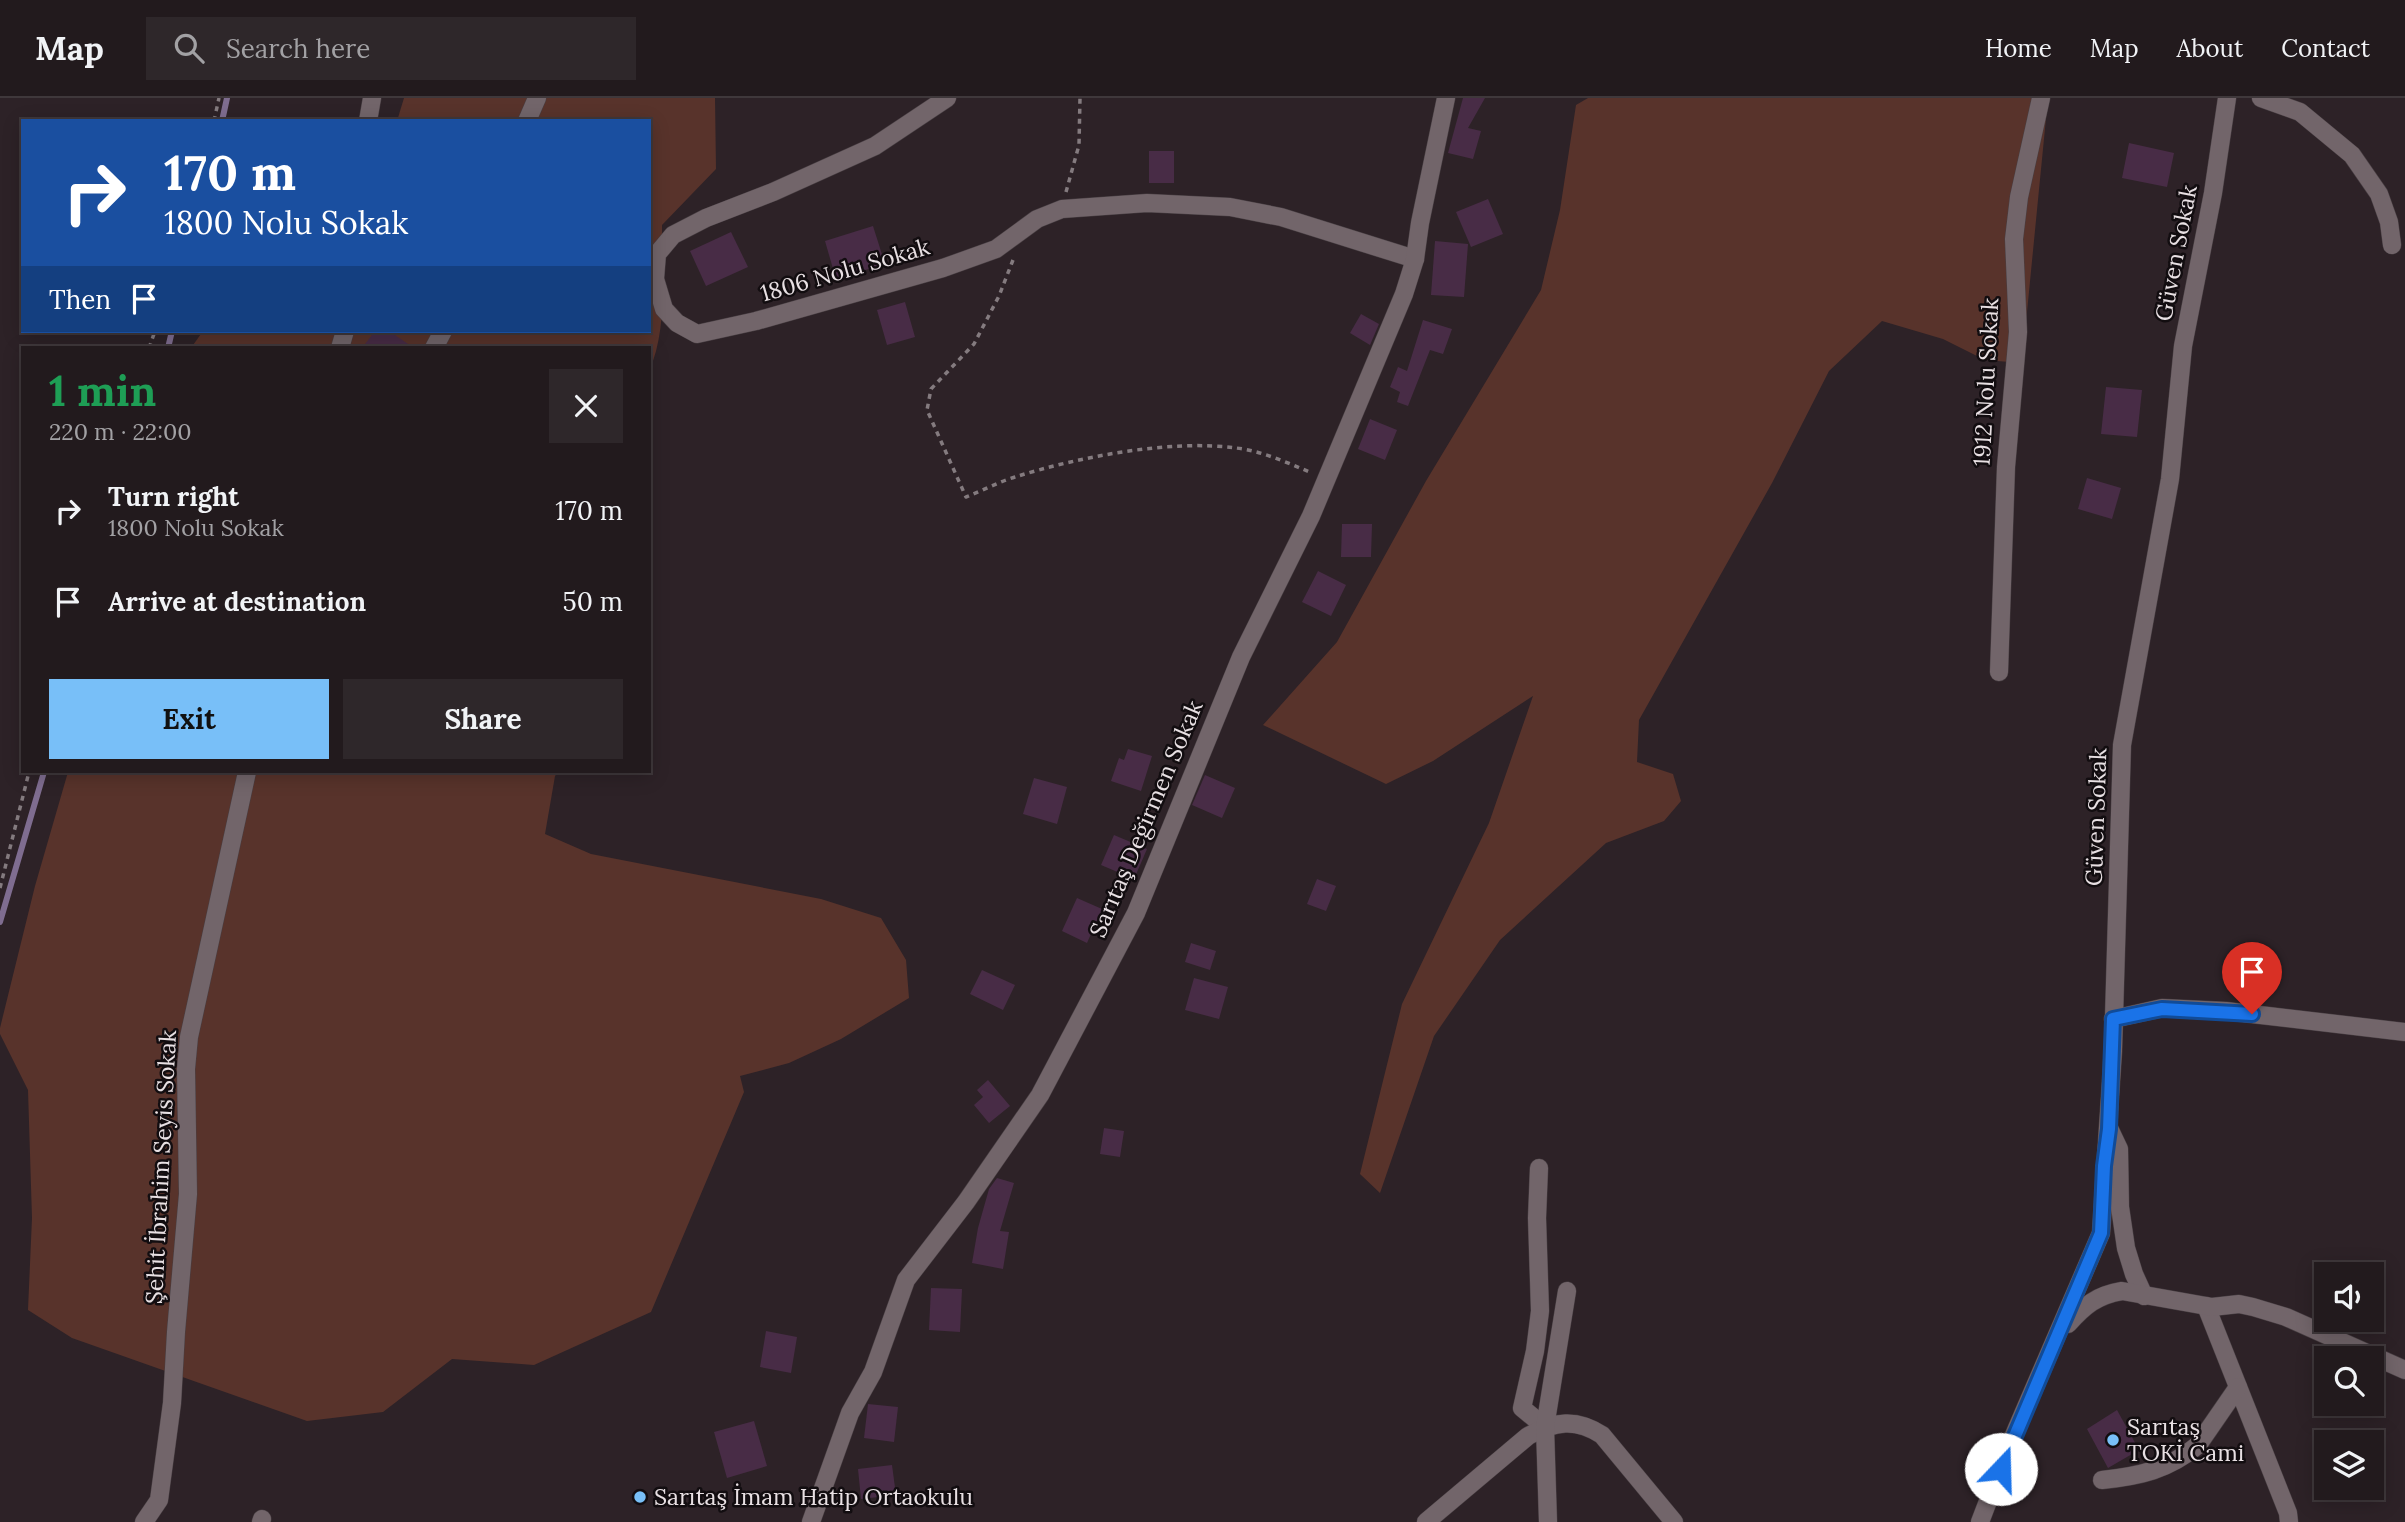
<!DOCTYPE html>
<meta charset="utf-8">
<style>
:root{--surface:#221a1d;--page:#2e272a;--text:#f1f3f6;--muted:#a2a1a4;--line:#3f383b;--accent:#78bff8}
body{margin:0;font-family:Lora,serif;background:var(--page);color:var(--text);height:100vh;display:flex;flex-direction:column;font-size:26px;white-space:nowrap}
*{box-sizing:border-box;margin:0}
p{font-size:23px;color:var(--muted)}
.icon{flex:none;width:38px;height:38px;fill:none;stroke:currentColor;stroke-width:2;stroke-linecap:round;stroke-linejoin:round}
.map{position:relative;flex:1;overflow:hidden}
.details{position:absolute;left:21px;top:248px;width:630px;height:427px;display:flex;flex-direction:column;background:var(--surface);border-radius:0px;box-shadow:0 4px 18px #0003,0 0 0 2px var(--line)}
.details>*{flex:none}
.banner{position:absolute;left:21px;top:21px;width:630px;height:214px;border-radius:0px;box-shadow:0 4px 18px #0003,0 0 0 2px var(--line);background:#1a4fa0;color:#fff;overflow:hidden}
.controls{position:absolute;left:2314px;top:1164px;display:grid;gap:14px}
.controls a{display:grid;place-items:center;width:70px;height:70px;border-radius:0px;background:var(--surface);box-shadow:0 4px 18px #0003,0 0 0 2px var(--line);font-size:35px}
.pin{position:absolute;display:grid;place-items:center;width:60px;height:60px;color:#fff;margin:-72px -30px;border-radius:50% 50% 50% 0;rotate:-45deg;box-shadow:0 0 7px #0007}
.pin .icon{rotate:45deg}
.me{position:absolute;width:77px;margin:-38px;rotate:21deg;stroke-linejoin:round;filter:drop-shadow(0 0 5px #0008)}
.turn{display:flex;align-items:center;gap:24px;height:147px;padding:0 28px;font-size:32px}
.turn .icon{width:91px;height:91px;stroke-width:2.5}
.turn b{display:block;font-size:49px;line-height:60px}
.then{display:flex;align-items:center;height:66px;padding:0 28px;background:#0003;gap:14px;font-size:26px}
.round{display:grid;place-items:center;flex:none;width:74px;height:74px;border-radius:0px;background:var(--page)}
.overview{display:flex;align-items:center;justify-content:space-between;height:119px;padding:0 28px}
h1{font-size:42px;font-weight:800;line-height:52px;color:#1e9e55}
.primary-button{display:flex;gap:14px;margin-top:auto;padding:14px 28px}
.primary-button a{flex:1;height:80px;border-radius:0px;background:var(--accent);color:#111;font-size:28px;font-weight:800;line-height:80px;text-align:center}
.primary-button a+a{background:var(--page);color:var(--text)}
ul{padding:0;list-style:none}
li{display:flex;align-items:center;gap:21px;height:91px;padding:0 28px}
li div{flex:1}
li b{display:block;font-size:26px}
li em{font-style:normal}
header{display:flex;align-items:center;gap:42px;box-sizing:border-box;height:98px;padding:0 35px;background:var(--surface);border-bottom:2px solid var(--line)}
header strong{font-size:33px}
nav{display:flex;gap:38px;margin-inline-start:auto;font-size:24px}
.search{width:490px;height:63px;background:var(--page);display:flex;align-items:center;gap:18px;box-sizing:border-box;padding:0 24px;border-radius:0px;color:var(--muted);font-size:26px}
.map>svg:first-child{display:block}
</style>
<header>
<strong>Map</strong>
<div class="search"><svg class="icon" aria-label="search" viewBox="0 0 24 24"><circle cx="10" cy="10" r="6"/><path d="M15 15l6 6"/></svg>Search here</div>
<nav><a>Home</a><a>Map</a><a>About</a><a>Contact</a></nav>
</header>
<div class="map">
<svg width="2405" height="1424" viewBox="0 0 2405 1424">
<rect width="100%" height="100%" fill="#2d2227"/>
<g fill="#58332b">
<path d="M404,0H715L716,71L662,127C662,172 668,232 649,273V250H191L203,233H649V23H397Z"/>
<path d="M1588,0H2048L2022,265L1985,262L1943,241L1882,223L1829,273L1772,385L1639,622L1637,664L1673,676L1681,703L1664,723L1606,745L1500,842L1434,938L1380,1095L1360,1076L1402,906L1489,725L1533,598L1433,663L1386,686L1263,627L1337,544L1426,383L1541,192L1560,112L1576,7Z"/>
<path d="M68,674H558L555,678L545,736L591,756L821,801L881,820L906,862L909,900L841,941L789,965L740,978L744,994L651,1214L534,1267L452,1261L383,1314L307,1323L72,1240L28,1212L32,1120L28,992L0,936V930L35,788Z"/>
</g>
<g fill="none" stroke-linecap="round" stroke-linejoin="round">
<g stroke="#7f6d90" stroke-width="6">
<path d="M222,23L227,0"/>
<path d="M168,250L172,233"/>
<path d="M0,824L44,674"/>
</g>
</g>
<g fill="#482c46">
<path d="M1463,0H1485L1468,30L1481,33L1473,61L1448,55Z"/>
<path d="M2129,45L2174,55L2167,89L2122,80Z"/>
<rect x="1149" y="53" width="25" height="32"/>
<path d="M1488,101L1503,136L1471,149L1456,114Z"/>
<path d="M873,128L885,166L836,181L825,143Z"/>
<path d="M731,134L748,169L706,188L690,153Z"/>
<path d="M1435,143L1468,146L1464,199L1431,197Z"/>
<path d="M905,204L915,239L887,247L877,212Z"/>
<path d="M1361,216L1379,226L1370,247L1350,235Z"/>
<path d="M1423,222L1452,231L1443,256L1430,252L1408,308L1397,304L1400,294L1390,289L1398,269L1407,273Z"/>
<path d="M375,233H389L414,250H362Z"/>
<path d="M2106,289L2142,292L2137,339L2101,336Z"/>
<path d="M1370,321L1397,332L1385,362L1358,351Z"/>
<path d="M2087,380L2121,390L2112,421L2078,411Z"/>
<path d="M1342,426H1372L1371,459H1341Z"/>
<path d="M1318,473L1346,487L1331,518L1302,504Z"/>
<path d="M1128,651L1152,658L1141,693L1111,683L1119,660L1124,662Z"/>
<path d="M1205,677L1235,690L1222,720L1192,707Z"/>
<path d="M1034,680L1067,689L1057,726L1023,716Z"/>
<path d="M1114,737L1147,751L1134,781L1101,767Z"/>
<path d="M1317,781L1336,788L1326,813L1307,806Z"/>
<path d="M1077,800L1102,811L1087,845L1062,833Z"/>
<path d="M1191,845L1216,853L1210,872L1185,864Z"/>
<path d="M982,872L1015,887L1003,912L970,896Z"/>
<path d="M1194,880L1228,889L1219,921L1185,912Z"/>
<path d="M988,982L1010,1008L989,1025L974,1007L983,999L977,992Z"/>
<path d="M1104,1030L1124,1033L1120,1059L1100,1056Z"/>
<path d="M997,1080L1014,1085L1000,1133L1009,1134L1003,1171L972,1165L978,1130L989,1091Z"/>
<path d="M931,1190L962,1191L960,1234L929,1232Z"/>
<path d="M766,1233L797,1239L791,1275L760,1269Z"/>
<path d="M868,1306L898,1309L894,1344L864,1340Z"/>
<path d="M2117,1312L2139,1352L2108,1370L2087,1331Z"/>
<path d="M754,1323L767,1368L727,1380L714,1334Z"/>
<path d="M892,1367L896,1397L861,1401L858,1371Z"/>
</g>
<g fill="none" stroke-linecap="round" stroke-linejoin="round">
<defs>
<g id="minor">
<path d="M947,0L875,48L773,94L706,120L673,137L657,156L655,181L664,211L677,225L697,236L756,223L943,170L996,151L1037,121L1062,111L1147,105L1230,109L1281,119L1415,161"/>
<path d="M2261,0L2300,14L2352,57L2379,96L2389,124L2392,147"/>
<path d="M368,23L372,0"/>
<path d="M527,23L537,0"/>
<path d="M340,250L345,233"/>
<path d="M434,250L443,233"/>
<path d="M1999,574L2006,369L2018,234L2014,141L2019,99L2041,0"/>
<path d="M2113,921L2162,910L2226,913L2405,934"/>
<path d="M2110,1032L2119,1051L2120,1109L2126,1150L2134,1176L2144,1198"/>
<path d="M1539,1070L1537,1120L1540,1213L1535,1253L1522,1310L1545,1329"/>
<path d="M2206,1208L2288,1415L2289,1424"/>
<path d="M2068,1226C2084,1208 2097,1197 2122,1193L2212,1209L2239,1206L2253,1209L2286,1219L2405,1272"/>
<path d="M2102,1382C2140,1378 2168,1372 2198,1347L2238,1289"/>
<path d="M144,1424L159,1402L172,1305L176,1234L188,1096L186,971L189,939L247,674"/>
<path d="M261,1424L262,1421"/>
<path d="M811,1424L850,1315L873,1274L906,1182L966,1104L1040,997L1136,815L1241,559L1311,418L1404,196L1415,161L1420,125L1446,0"/>
<path d="M1426,1424L1528,1338C1555,1323 1576,1320 1602,1337L1674,1424"/>
<path d="M1548,1424L1545,1329L1567,1193"/>
<path d="M1980,1424L2008,1351L2101,1135L2113,953L2122,647L2170,381L2183,248L2213,95L2227,0"/>
</g>
</defs>
<use href="#minor" stroke="#483f43" stroke-width="19"/>
<g stroke="#847b7f" stroke-width="3.5" stroke-dasharray="5 5" stroke-linecap="butt">
<path d="M214,23L219,0"/>
<path d="M1066,94L1079,47L1080,0"/>
<path d="M1013,162L999,198L974,246L931,291L927,312L966,399C982,393 998,384 1015,379C1078,359 1171,341 1236,350C1262,353 1288,365 1312,375"/>
<path d="M149,250L155,233"/>
<path d="M0,790L29,674"/>
</g>
<use href="#minor" stroke="#72656a" stroke-width="18"/>
</g>
<g fill="none" stroke-linecap="round" stroke-linejoin="round">
<defs>
<path id="route" d="M2001,1371L2101,1135L2104,1068L2109,1031L2113,921L2162,911L2252,916"/>
</defs>
<use href="#route" stroke="#114b97" stroke-width="18"/>
<use href="#route" stroke="#1a73e8" stroke-width="12"/>
</g>
<g fill="#78bff8" stroke="#120d10" stroke-width="2.5">
<circle cx="2113" cy="1342" r="7"/>
<circle cx="640" cy="1399" r="7"/>
</g>
<g text-anchor="middle" stroke-width="5" stroke-linejoin="round" paint-order="stroke">
<g font-size="23" fill="#e8e0e3" stroke="#120d10">
<text transform="translate(2176 155) rotate(-79)" y="8">Güven Sokak</text>
<text transform="translate(845 172) rotate(-16)" y="8">1806 Nolu Sokak</text>
<text transform="translate(1986 284) rotate(-87)" y="8">1912 Nolu Sokak</text>
<text transform="translate(2096 719) rotate(-88)" y="8">Güven Sokak</text>
<text transform="translate(1146 721) rotate(-67)" y="8">Sarıtaş Değirmen Sokak</text>
<text transform="translate(161 1069) rotate(-87)" y="8">Şehit İbrahim Seyis Sokak</text>
</g>
<g font-size="23" fill="#e8e0e3" stroke="#120d10" text-anchor="start">
<text x="2127" y="1337">Sarıtaş<tspan x="2127" dy="26">TOKİ Cami</tspan></text>
<text x="654" y="1407">Sarıtaş İmam Hatip Ortaokulu</text>
</g>
</g>
</svg>
<div class="controls">
<a><svg class="icon" aria-label="sound" viewBox="0 0 24 24"><path d="M4 9h4l5-4v14l-5-4H4zM17 9q2 3 0 6"/></svg></a>
<a><svg class="icon" aria-label="search" viewBox="0 0 24 24"><circle cx="10" cy="10" r="6"/><path d="M15 15l6 6"/></svg></a>
<a><svg class="icon" aria-label="layers" viewBox="0 0 24 24"><path d="M12 4l9 5-9 5-9-5zM3 14l9 5 9-5"/></svg></a>
</div>
<div class="pin" style="left:2252px;top:916px;background:#d93025"><svg class="icon" aria-label="arrive" viewBox="0 0 24 24"><path d="M6 21V4h12l-3 4 3 4H6"/></svg></div>
<svg class="me" style="left:2001px;top:1371px" viewBox="-20 -20 40 40"><circle r="19" fill="#fff"/><path d="M0-13L10 11 0 6-10 11z" fill="#1a73e8"/></svg>
<div class="banner">
<div class="turn"><svg class="icon" aria-label="right" viewBox="0 0 24 24"><path d="M7 20v-9h11M14 6l5 5-5 5"/></svg><div><b>170 m</b>1800 Nolu Sokak</div></div>
<div class="then">Then<svg class="icon" aria-label="arrive" viewBox="0 0 24 24"><path d="M6 21V4h12l-3 4 3 4H6"/></svg></div>
</div>
<section class="details">
<div class="overview"><div><h1>1 min</h1><p>220 m · 22:00</p></div><a class="round"><svg class="icon" aria-label="close" viewBox="0 0 24 24"><path d="M6 6l12 12M18 6L6 18"/></svg></a></div>
<ul>
<li><svg class="icon" aria-label="right" viewBox="0 0 24 24"><path d="M7 20v-9h11M14 6l5 5-5 5"/></svg><div><b>Turn right</b><p>1800 Nolu Sokak</p></div><em>170 m</em></li>
<li><svg class="icon" aria-label="arrive" viewBox="0 0 24 24"><path d="M6 21V4h12l-3 4 3 4H6"/></svg><div><b>Arrive at destination</b></div><em>50 m</em></li>
</ul>
<div class="primary-button"><a>Exit</a><a>Share</a></div>
</section>
</div>
